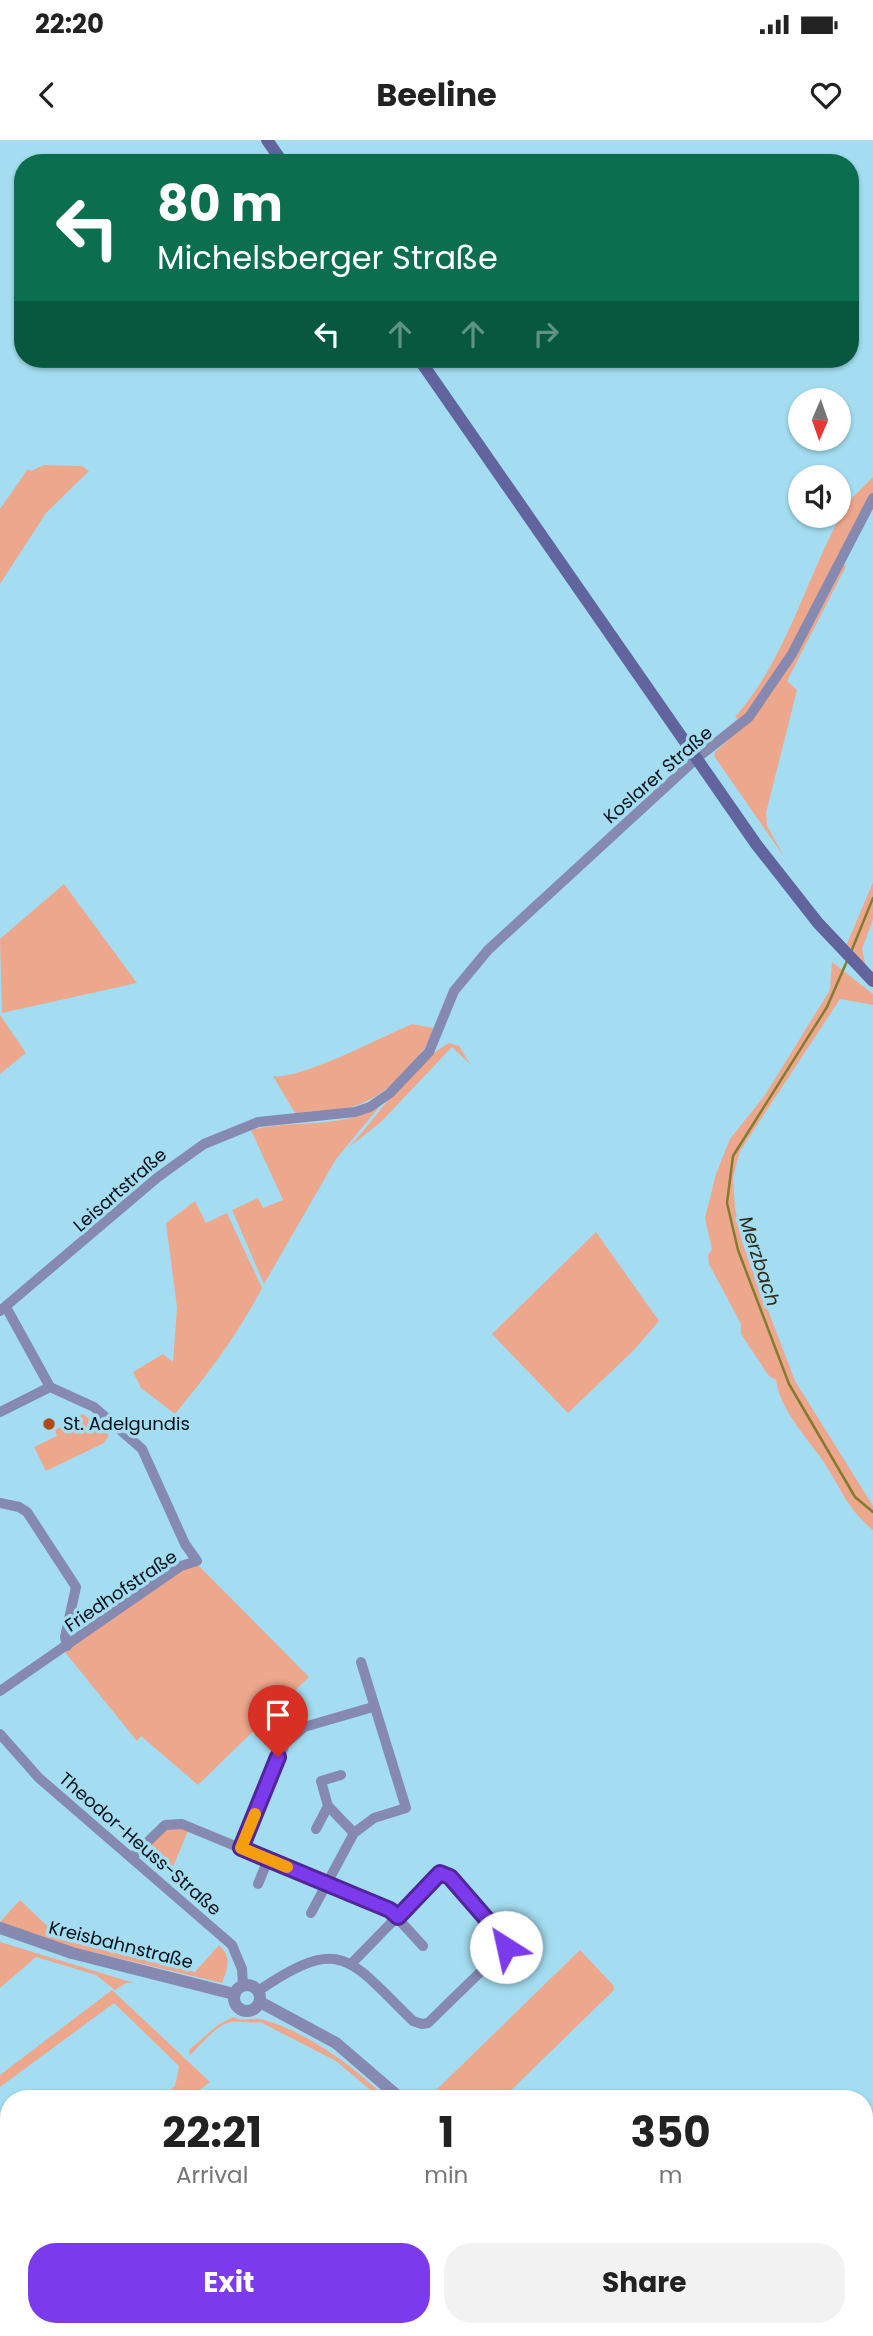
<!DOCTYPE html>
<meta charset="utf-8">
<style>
:root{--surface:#fff;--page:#f2f2f2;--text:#222;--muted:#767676;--accent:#7c3aed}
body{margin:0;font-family:Poppins,sans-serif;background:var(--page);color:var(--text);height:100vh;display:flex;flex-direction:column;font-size:26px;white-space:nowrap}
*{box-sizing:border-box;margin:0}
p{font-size:23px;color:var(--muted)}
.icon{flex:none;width:38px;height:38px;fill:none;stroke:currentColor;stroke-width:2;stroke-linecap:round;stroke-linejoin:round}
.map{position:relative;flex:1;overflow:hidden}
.side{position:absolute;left:0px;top:1950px;width:873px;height:247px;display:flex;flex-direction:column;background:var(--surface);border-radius:28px 28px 0 0;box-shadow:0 2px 5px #0004}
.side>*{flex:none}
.top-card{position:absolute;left:14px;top:14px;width:845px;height:214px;border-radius:28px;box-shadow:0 2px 5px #0004;background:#0b6e4f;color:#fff;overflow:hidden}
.needle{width:46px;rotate:182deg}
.buttons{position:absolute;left:788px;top:248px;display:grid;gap:14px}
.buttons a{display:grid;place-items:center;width:63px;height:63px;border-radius:50%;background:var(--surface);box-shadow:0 2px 5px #0004;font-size:35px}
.pin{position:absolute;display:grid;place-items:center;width:60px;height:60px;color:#fff;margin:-72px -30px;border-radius:50% 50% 50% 0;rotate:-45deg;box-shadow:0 0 7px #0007}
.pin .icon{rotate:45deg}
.me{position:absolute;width:77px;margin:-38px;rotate:325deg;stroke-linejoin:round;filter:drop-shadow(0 0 5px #0008)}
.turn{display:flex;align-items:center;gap:24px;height:147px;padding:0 28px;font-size:32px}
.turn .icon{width:91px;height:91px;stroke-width:2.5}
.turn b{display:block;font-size:49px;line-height:60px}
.lanes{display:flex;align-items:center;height:66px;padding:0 28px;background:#0003;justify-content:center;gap:35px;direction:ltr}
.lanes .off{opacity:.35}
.eta{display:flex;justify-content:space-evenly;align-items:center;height:119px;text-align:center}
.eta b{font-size:42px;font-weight:700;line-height:49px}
.action{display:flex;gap:14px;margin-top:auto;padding:14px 28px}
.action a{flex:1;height:80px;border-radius:28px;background:var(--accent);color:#fff;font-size:28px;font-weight:700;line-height:80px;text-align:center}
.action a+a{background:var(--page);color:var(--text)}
.status{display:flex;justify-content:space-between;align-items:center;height:49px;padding:0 35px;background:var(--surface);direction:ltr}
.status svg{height:19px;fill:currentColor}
header{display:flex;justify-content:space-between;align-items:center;height:91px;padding:0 28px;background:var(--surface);font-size:32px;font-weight:700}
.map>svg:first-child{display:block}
</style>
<div class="status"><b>22:20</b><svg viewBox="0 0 49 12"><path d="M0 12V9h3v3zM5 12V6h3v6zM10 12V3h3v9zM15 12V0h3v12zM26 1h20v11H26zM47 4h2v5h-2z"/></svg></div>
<header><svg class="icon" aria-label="back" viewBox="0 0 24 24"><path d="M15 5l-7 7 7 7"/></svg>Beeline<svg class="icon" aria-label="heart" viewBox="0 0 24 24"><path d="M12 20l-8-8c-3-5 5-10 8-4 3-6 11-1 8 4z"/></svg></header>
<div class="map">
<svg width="873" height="2196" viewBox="0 0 873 2196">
<rect width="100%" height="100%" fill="#a4ddf1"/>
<g fill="#eda78d">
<path d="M44,325L82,326L89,331L46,373L0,444V369L28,329L31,331Z"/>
<path d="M873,337V354L858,377L802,489L756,563L734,587L732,584L738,579L735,577C786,519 804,444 840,377L851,359Z"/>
<path d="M841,424L846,426L787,541L797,550L766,673L767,686L785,718L714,616L715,612L746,584Z"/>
<path d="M873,742V779L862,809L866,827L847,804Z"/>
<path d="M64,744L137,843L2,873L0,799Z"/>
<path d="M832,822L873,854V865L840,859L740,1011L733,1037L735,1068L742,1102L771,1178L795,1241L873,1366V1390C843,1366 837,1337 815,1310C800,1290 779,1265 776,1240L769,1236L741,1194V1184L709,1124L708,1115L712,1109L705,1078L716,1034L730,999L765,955L830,850Z"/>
<path d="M0,875L26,913L0,934Z"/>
<path d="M412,884L433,888C429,906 420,915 407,929C372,968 346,972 295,973L273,936C298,941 384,896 412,884Z"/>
<path d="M449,903L459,906L470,924L452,907L381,982L348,1008C379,976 409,925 449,903Z"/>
<path d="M380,966L336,1019L264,1144L232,1070L258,1058L263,1068L283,1060L251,990C293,979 342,990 380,966Z"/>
<path d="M195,1061L206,1083L227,1073L262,1148C238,1194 208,1234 175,1274L141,1248L133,1232L163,1214L173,1222L177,1167L166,1083Z"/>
<path d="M596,1092L659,1181L635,1209L568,1273L492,1194Z"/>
<path d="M83,1274L109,1295L104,1303L46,1331L34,1307L57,1296L55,1290Z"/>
<path d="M198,1425L309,1537L198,1645L141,1596L137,1601L64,1511L183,1427Z"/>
<path d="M175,1686L188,1691L173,1727L148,1707L166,1689Z"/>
<path d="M20,1760L62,1800L195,1832L219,1805C232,1817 228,1828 222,1843L59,1804L0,1782Z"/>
<path d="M0,1802L134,1843H126L115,1850L96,1835L36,1817L0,1848Z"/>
<path d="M580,1810L613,1845L614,1850L503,1958H428Z"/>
<path d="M112,1850L210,1942L189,1958H160L175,1946L179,1926L114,1863L0,1947V1935Z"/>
<path d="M233,1877C244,1883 253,1876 264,1880C309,1893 353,1926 386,1958H380L336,1921L260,1882C250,1884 239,1880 231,1882C216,1885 202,1904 190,1915L189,1910L218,1885Z"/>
<path d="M0,1974L9,1982V2188H482L491,2196H0Z"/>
<path d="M618,2188H724L730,2196H623Z"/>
</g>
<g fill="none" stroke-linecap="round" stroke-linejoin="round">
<g stroke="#827c2f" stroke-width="2.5">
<path d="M851,812L873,758"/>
<path d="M847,821L827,867L733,1016L727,1063L738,1110L789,1244L855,1357L873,1372"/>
</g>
<g stroke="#8689b0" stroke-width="10">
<path d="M0,1171L158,1037L204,1004L258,982L355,972L370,967L390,953L429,912L454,851L488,810L697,618L749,577L792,514L873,358"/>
<path d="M0,1272L50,1247"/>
<path d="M0,1363L19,1367L27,1372L76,1447L65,1497L67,1506"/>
<path d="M0,1551L181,1426L197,1421L185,1404L142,1309L94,1267L50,1247L6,1167"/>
<path d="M0,1594L39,1638L232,1805L242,1829L243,1845"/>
<path d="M341,1635L321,1641L328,1666L354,1693"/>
<path d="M316,1689L328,1666"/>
<path d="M241,1708L285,1604L304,1587L373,1567"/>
<path d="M132,1717L165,1685L182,1684L390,1770L423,1806"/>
<path d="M258,1744L268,1720"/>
<path d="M311,1773L354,1693L374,1678L406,1668L361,1522"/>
<path d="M258,1851C342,1794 348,1818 413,1881L422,1884L428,1883L506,1807L504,1799L450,1737L440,1733L351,1824"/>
</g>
<g stroke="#8689b0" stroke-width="12">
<path d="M0,1788L72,1813L234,1854"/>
<circle cx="247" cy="1858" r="13"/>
<path d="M260,1862L336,1903L400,1958"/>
<path d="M565,2188L569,2196"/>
</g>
<g stroke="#62649d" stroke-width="12">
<path d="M267,0L283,23"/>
<path d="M419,219L756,704L818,783L873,841"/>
</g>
</g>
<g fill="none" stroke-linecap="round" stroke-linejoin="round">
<defs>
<path id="route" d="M278,1617L241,1708L390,1770L398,1777L440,1733L450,1737L504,1799L506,1807"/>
</defs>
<use href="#route" stroke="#51269a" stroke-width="18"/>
<use href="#route" stroke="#7c3aed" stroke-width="12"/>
<path stroke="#f59e0b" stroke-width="12" d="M255,1674L241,1708L287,1727"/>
</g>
<circle fill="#af4a1d" stroke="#a4ddf1" stroke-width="2.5" cx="49" cy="1284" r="7"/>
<g text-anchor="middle" stroke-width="7" stroke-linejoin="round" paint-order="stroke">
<g font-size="18" fill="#001017" stroke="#a4ddf1">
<text transform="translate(658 635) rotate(-41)" y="6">Koslarer Straße</text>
<text transform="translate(120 1050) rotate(-41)" y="6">Leisartstraße</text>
<text transform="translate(121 1451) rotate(-34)" y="6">Friedhofstraße</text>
<text transform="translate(140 1704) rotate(41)" y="6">Theodor-Heuss-Straße</text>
<text transform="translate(121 1805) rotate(14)" y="6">Kreisbahnstraße</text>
</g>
<g font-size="18" fill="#001017" stroke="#a4ddf1" text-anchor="start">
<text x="63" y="1290">St. Adelgundis</text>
</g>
<g font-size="19" font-style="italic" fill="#2e2c18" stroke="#a4ddf1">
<text transform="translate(760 1121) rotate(72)" y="7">Merzbach</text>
</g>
</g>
</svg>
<div class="buttons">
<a><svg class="needle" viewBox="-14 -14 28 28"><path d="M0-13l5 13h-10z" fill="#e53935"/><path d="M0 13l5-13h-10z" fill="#767676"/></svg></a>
<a><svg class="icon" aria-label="sound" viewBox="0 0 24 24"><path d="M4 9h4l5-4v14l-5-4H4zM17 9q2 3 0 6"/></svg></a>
</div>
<div class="pin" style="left:278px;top:1617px;background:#d93025"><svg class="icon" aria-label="arrive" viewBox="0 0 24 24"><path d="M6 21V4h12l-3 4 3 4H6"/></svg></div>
<svg class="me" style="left:506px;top:1807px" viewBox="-20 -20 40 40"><circle r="19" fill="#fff"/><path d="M0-13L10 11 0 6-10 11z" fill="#7c3aed"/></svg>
<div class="top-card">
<div class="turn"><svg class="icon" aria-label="left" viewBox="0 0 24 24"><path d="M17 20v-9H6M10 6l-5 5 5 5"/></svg><div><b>80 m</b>Michelsberger Straße</div></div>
<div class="lanes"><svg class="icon" aria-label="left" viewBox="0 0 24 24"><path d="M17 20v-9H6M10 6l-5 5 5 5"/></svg><svg class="icon off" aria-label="ahead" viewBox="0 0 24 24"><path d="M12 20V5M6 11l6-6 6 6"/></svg><svg class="icon off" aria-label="ahead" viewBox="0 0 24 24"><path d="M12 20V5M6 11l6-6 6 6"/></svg><svg class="icon off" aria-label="right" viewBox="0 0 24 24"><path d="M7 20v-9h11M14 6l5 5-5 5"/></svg></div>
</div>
<section class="side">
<div class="eta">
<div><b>22:21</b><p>Arrival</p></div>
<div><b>1</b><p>min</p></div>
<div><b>350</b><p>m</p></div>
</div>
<div class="action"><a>Exit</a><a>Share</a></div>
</section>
</div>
